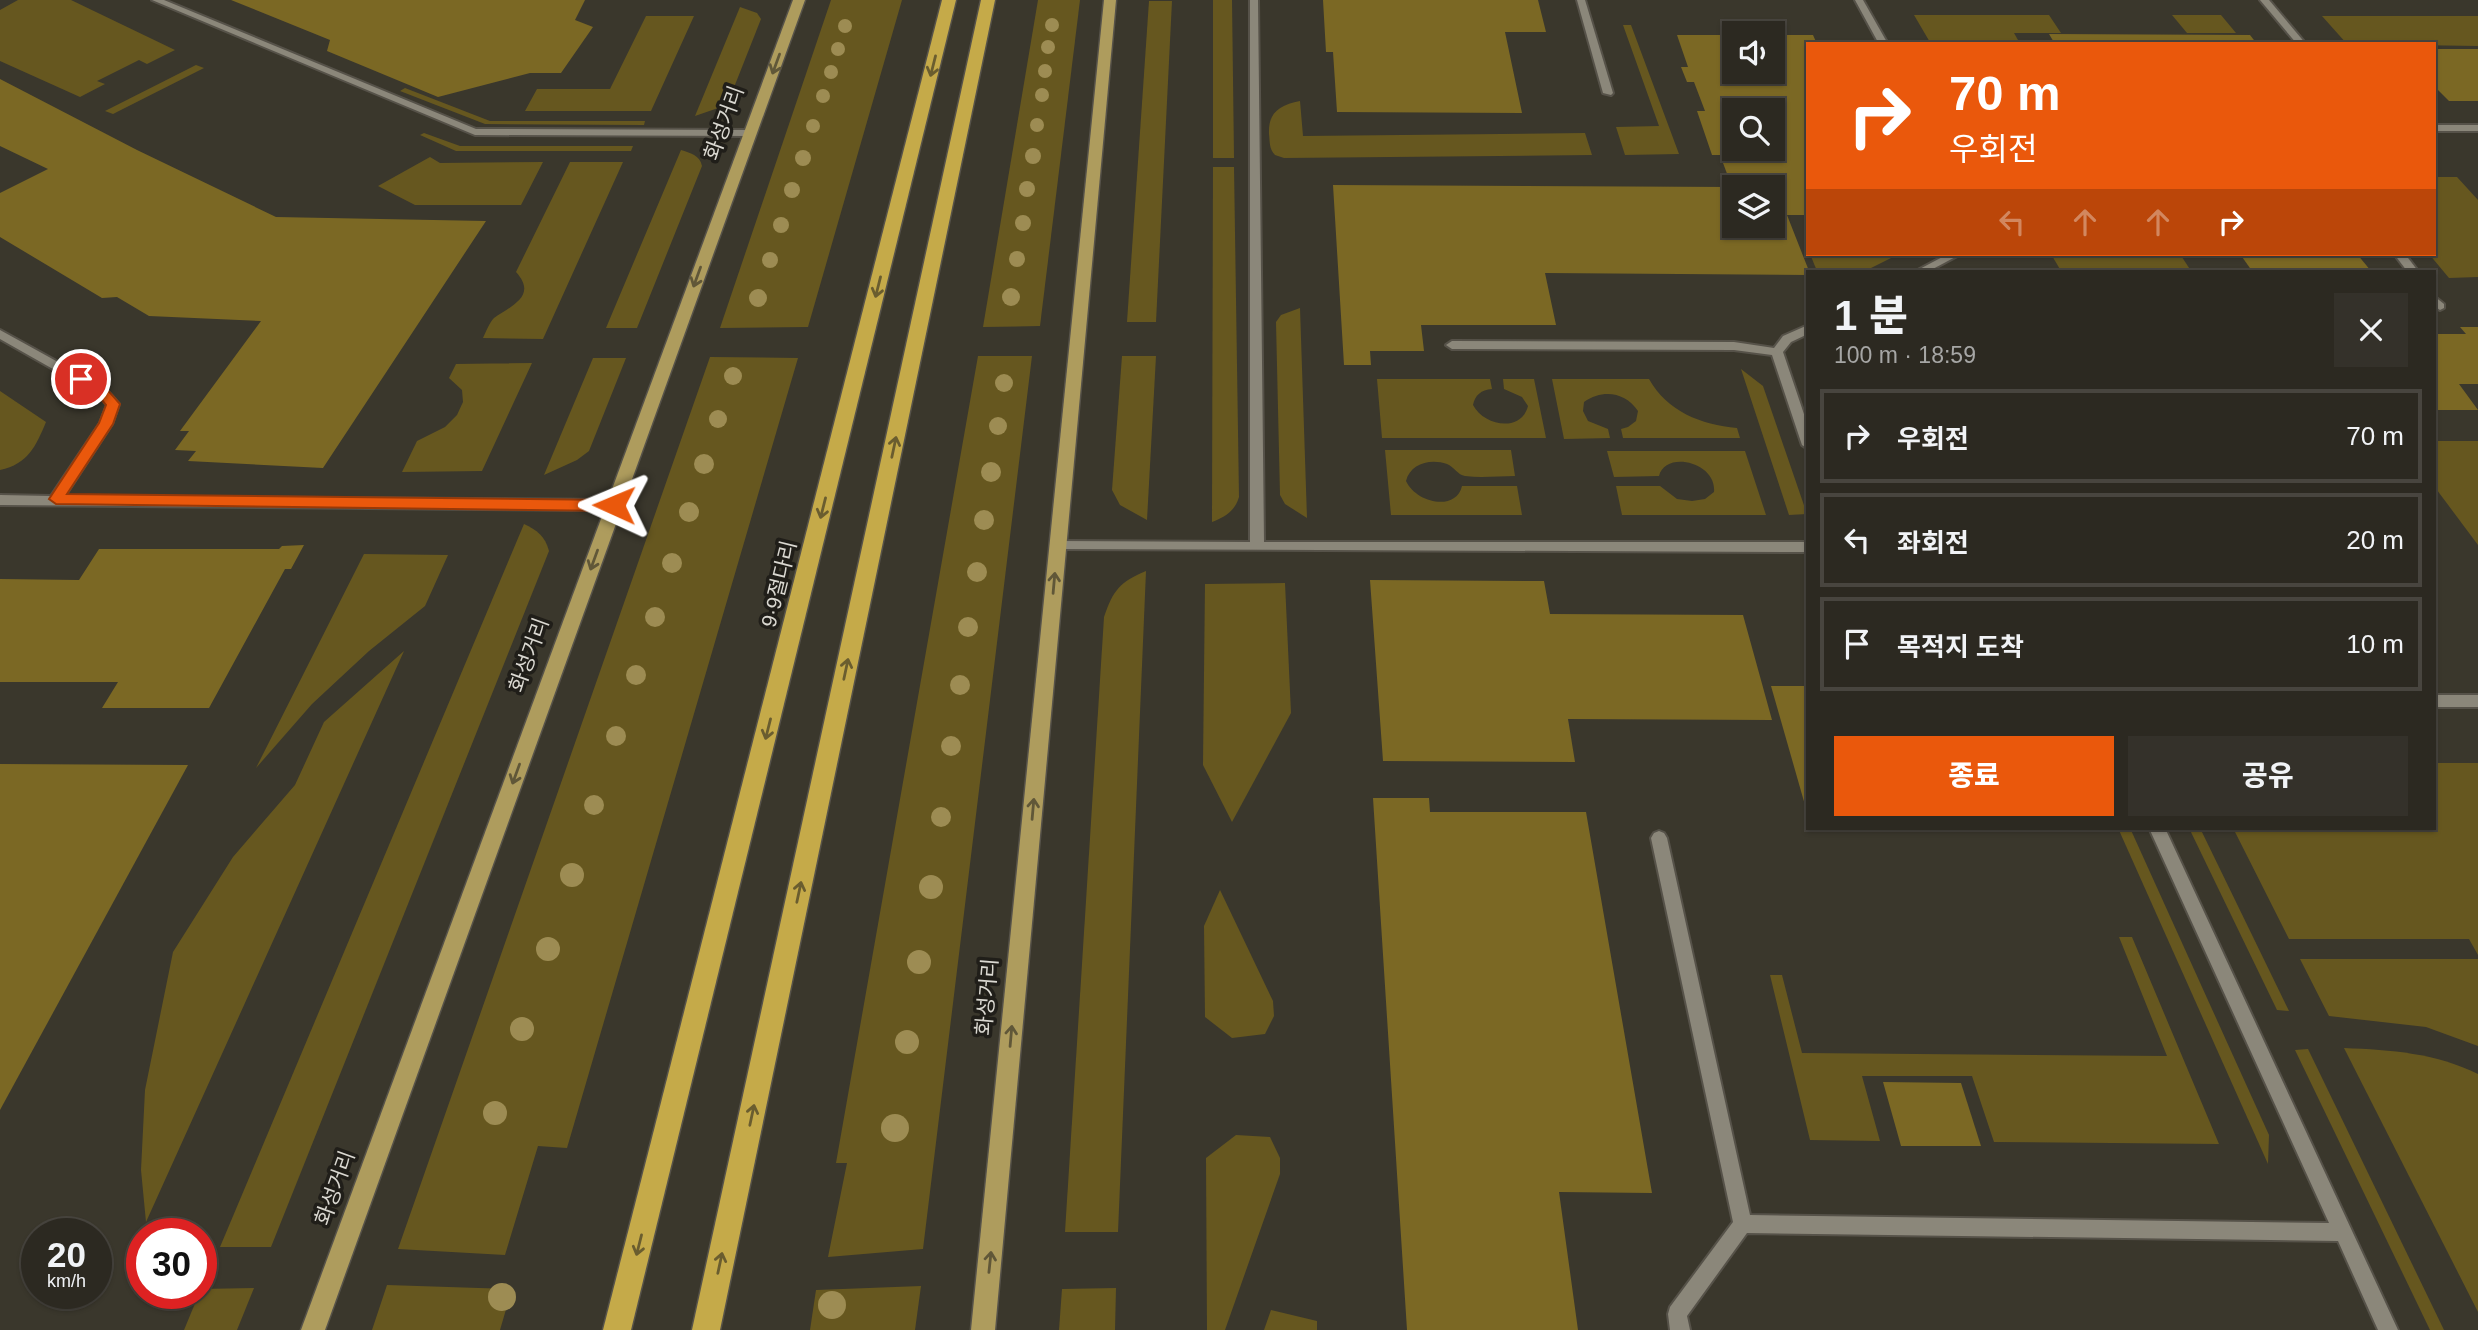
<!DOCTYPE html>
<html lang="ko">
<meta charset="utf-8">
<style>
:root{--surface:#2c2921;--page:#34312a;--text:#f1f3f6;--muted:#a6a6a5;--line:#48453f;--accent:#ea580c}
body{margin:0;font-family:Helvetica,"Noto Sans KR",sans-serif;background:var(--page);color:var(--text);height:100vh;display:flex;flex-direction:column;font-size:26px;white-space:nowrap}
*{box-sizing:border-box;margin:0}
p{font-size:23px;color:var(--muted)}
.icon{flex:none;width:38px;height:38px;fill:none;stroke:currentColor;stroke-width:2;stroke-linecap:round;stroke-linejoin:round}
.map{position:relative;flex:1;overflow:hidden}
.drawer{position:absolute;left:1806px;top:270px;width:630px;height:560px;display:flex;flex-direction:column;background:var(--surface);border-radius:0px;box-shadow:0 2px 5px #0004,0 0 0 2px var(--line)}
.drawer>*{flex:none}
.top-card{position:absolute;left:1806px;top:42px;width:630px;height:214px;border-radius:0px;box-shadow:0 2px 5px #0004,0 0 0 2px var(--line);background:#ea580c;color:#fff;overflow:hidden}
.tools{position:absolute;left:1722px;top:21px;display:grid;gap:14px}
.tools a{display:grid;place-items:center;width:63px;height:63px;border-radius:0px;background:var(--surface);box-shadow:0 2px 5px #0004,0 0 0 2px var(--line);font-size:35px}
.speed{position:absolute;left:21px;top:1218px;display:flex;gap:14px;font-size:35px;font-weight:700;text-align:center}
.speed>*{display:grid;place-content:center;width:91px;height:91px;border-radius:50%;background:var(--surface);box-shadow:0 2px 5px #0004,0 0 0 2px var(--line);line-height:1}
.speed small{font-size:18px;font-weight:400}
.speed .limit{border:10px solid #d22;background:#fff;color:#111}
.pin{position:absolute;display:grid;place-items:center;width:60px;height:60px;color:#fff;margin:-30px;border:4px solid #fff;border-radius:50%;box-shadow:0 2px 7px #0007}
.me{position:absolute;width:77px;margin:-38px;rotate:271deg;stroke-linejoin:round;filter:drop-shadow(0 0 5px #0008)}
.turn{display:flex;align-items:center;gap:24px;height:147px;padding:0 28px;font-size:32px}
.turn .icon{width:91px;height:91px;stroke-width:2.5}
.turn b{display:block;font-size:49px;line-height:60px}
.lanes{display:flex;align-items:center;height:66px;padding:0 28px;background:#0003;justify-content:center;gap:35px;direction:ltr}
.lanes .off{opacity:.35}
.round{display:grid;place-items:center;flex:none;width:74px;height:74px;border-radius:0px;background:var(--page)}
.overview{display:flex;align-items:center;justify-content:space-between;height:119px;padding:0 28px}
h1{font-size:42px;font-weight:800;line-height:52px}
.button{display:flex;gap:14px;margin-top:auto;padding:14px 28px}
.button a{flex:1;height:80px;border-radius:0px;background:var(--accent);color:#fff;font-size:28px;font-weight:800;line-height:80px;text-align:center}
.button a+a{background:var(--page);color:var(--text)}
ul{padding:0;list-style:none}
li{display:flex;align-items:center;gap:21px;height:94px;margin:0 14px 10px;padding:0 14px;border:4px solid var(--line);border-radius:0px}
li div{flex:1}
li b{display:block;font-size:26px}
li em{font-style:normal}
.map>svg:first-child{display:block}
</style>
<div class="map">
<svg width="2478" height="1330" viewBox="0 0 2478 1330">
<rect width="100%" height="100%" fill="#3a372c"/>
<g fill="#66571f">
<path d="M18,0H71L175,50L147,64L139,60L97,81L105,84L80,97L0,61V10Z"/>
<path d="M831,0H902L808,327L720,328Z"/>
<path d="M1038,0H1080L1040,326L983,327Z"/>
<path d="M1213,0H1232L1234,158H1213Z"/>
<path d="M1149,1H1172L1156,322H1127Z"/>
<path d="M740,7L757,13L761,19L729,100L721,107L695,116Z"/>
<path d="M1914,15H2049L2061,33H2014L2018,40H1981L1983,44H1931Z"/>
<path d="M2172,15H2221L2236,33H2187Z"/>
<path d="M646,16H694L651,111H525L537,89H610Z"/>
<path d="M2322,16H2478V46L2347,44Z"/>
<path d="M1623,25H1631L1679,154L1625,155L1616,127L1659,126Z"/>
<path d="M196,65L204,68L113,114L105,111Z"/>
<path d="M405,88L490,121H645L644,125L485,124L400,91Z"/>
<path d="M1300,101L1303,136L1585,133L1592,155L1284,158L1275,155C1269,149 1270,142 1269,134C1268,112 1280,105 1300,101Z"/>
<path d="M424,133L460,146H633L631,151H456L420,135Z"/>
<path d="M681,150C690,153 700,155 702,166L637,328H606Z"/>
<path d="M430,157L440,163L543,162L521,205H415L378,186Z"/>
<path d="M570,162H623L543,339L483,338C486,332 489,323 494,318C511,306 538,296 516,272Z"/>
<path d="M1213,167H1234L1239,497C1235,511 1225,517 1212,522Z"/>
<path d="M2434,177H2457L2478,200V277L2449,278L2429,254H2434Z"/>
<path d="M1810,254H1899L1865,271H1817Z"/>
<path d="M2051,254H2180L2191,271H2061Z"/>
<path d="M1300,308L1307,518L1285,504L1280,495L1276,322L1281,315Z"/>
<path d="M978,356H1032L923,1249L828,1257L847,1163H836Z"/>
<path d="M1122,356H1156L1147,520L1120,505L1112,490Z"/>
<path d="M710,357L798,358L567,1148L538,1146L505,1255L398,1249Z"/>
<path d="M593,358H626L589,451L577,460L544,475Z"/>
<path d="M532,363L482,471L402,472L417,441L445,427L457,415L463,402L462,390L449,378L456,364Z"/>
<path d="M1741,369L1763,386L1807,514L1789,515Z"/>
<path d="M1377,379H1490L1492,389C1481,390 1475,395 1473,405C1484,426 1521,433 1528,406L1522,397L1504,389L1503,379H1534L1546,438H1382Z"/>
<path d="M1552,379H1649C1667,411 1701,425 1737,428L1740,438H1623L1621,429L1628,427L1636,421L1638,411C1625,392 1603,389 1584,402L1583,411L1588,421L1608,429L1610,438L1564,439Z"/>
<path d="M0,391L46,422C36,446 28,464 0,470Z"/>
<path d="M2434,441H2478V545L2434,486Z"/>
<path d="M1385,450H1511L1515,476C1499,476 1481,478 1465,476C1458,475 1454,467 1447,464C1430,458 1410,464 1406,481C1416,503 1456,512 1462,486H1517L1522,515H1391Z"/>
<path d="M1607,451H1745L1766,515H1622L1616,486H1660L1677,499L1692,501L1705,499L1714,492C1717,462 1665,450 1659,476L1614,477Z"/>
<path d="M524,524C537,530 545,536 549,551L271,1247H220Z"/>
<path d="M364,554L448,555L425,606L369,651L312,704L256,768Z"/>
<path d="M1146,571L1118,1232H1065L1104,617C1113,590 1120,582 1146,571Z"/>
<path d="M1285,583L1291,713L1232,822L1203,765L1205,584Z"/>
<path d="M404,651L146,1222L141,1170L145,1090L173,952L233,857L295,785L324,722Z"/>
<path d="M2434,763H2478V955L2469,939H2289L2233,828H2434Z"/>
<path d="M2118,828H2130L2269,1135L2268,1164Z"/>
<path d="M2189,828H2200L2289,1011L2277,1010Z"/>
<path d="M1220,890L1273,1001L1274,1016L1265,1034L1232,1038L1205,1017L1204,926Z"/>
<path d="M2119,937H2132L2219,1144L1994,1142L1972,1076H1862L1880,1141L1810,1140L1770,975H1782L1802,1053L2167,1056Z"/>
<path d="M2300,959H2478V1046L2426,1027L2329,1016Z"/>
<path d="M2344,1048C2392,1050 2435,1053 2478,1074V1312Z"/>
<path d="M2308,1049L2444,1330H2430L2295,1050Z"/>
<path d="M1236,1135L1270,1137L1280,1158V1174L1225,1330H1207L1206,1158Z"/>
<path d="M387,1285L512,1289L500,1330H372Z"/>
<path d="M921,1286L915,1330H810L816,1290Z"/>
<path d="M254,1288L237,1330H184L201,1289Z"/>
<path d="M1116,1288L1115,1330H1059L1062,1289Z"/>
<path d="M1271,1310L1317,1321V1330H1264Z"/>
</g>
<g fill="#7b6824" fill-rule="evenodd">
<path d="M231,0H585L575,20L593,27L561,73H530L438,97L327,51L330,40Z"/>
<path d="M1323,0H1538L1546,32H1505L1522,113L1337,112L1333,52H1326Z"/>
<path d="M2049,34L2250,35L2257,44H2055Z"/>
<path d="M1677,35H1734V72H1773V35H1813L1817,44H1808V215H1787L1809,271L1808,275L1545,273L1556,325H1421L1424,351H1370L1371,365H1344L1333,185L1732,187L1720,155H1712L1697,111H1705L1694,82H1687L1681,67H1688ZM1734,110H1773V149H1734ZM1734,187H1773V226H1734Z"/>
<path d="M2434,49H2478V101H2449L2434,86Z"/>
<path d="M0,79L137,150L276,217L486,221L323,468L188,461L196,451L175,450L189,431H180L261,321L149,316L117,297L102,298L0,237V193L48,169L0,146Z"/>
<path d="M2240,254H2357L2371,271H2252Z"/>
<path d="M2460,327H2478V384H2459L2478,410H2434V334H2466Z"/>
<path d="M304,545L291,569H285L209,708H102L118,682H0V579L79,580L99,549H279L282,546Z"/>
<path d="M1370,580L1544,581L1550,614L1743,615L1772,720L1568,719L1575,762L1383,761Z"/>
<path d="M1771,686H1808V805H1805Z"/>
<path d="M0,764L188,765L0,1110Z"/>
<path d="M1373,798H1429L1430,812H1586L1652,1193L1559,1192L1578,1330H1407Z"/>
<path d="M1883,1082L1961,1083L1981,1146H1901Z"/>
</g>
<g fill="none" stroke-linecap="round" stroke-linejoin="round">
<defs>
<g id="lane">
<path d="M2394,254H2405L2418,271H2407Z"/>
<path d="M2434,296L2444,304V308L2440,310L2434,306Z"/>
</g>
<g id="street">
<path d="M152,0H164L476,129L750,130L755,133L750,136L475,135Z"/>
<path d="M1250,0H1258L1264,542H1808V552L1053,549L1051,546L1058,541L1250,542Z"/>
<path d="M1577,0H1585L1613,93L1611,95L1603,93Z"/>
<path d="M1855,0H1863L1888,44H1879Z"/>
<path d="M2260,0H2269L2306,44H2297Z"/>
<rect x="2434" y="125" width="44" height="6"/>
<path d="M1948,254H1961L1929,271H1916Z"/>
<path d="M1808,325V334L1791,342L1783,352L1808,426V449L1802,445L1772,355L1734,350L1452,349L1446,345L1452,341L1734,342L1774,348L1783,336Z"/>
<path d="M0,330L105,388L119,404L112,424L65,496L614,500L620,505L614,510L0,505V495L51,496L100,423L107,405L97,394L0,339Z"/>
<rect x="2434" y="695" width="44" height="12"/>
<path d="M2149,828H2165L2398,1330H2378L2338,1241L1747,1233L1687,1316L1690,1330H1670L1668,1314L1670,1307L1733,1222L1651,838L1654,833L1659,831L1664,833L1667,838L1750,1215L2329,1223Z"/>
</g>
<g id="primary">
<path d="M793,0H805L325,1330H301Z"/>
<path d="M1104,0H1116L995,1330H971Z"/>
</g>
<g id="highway">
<path d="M942,0H956L631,1330H603Z"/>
<path d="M981,0H995L720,1330H692Z"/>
</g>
</defs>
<use href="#lane" stroke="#565249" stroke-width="4"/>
<use href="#street" stroke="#565249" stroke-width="4"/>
<use href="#primary" stroke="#565249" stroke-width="3"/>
<use href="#highway" stroke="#565249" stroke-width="3"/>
<use href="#lane" fill="#8b877a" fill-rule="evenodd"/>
<use href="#street" fill="#8b877a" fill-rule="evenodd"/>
<use href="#primary" fill="#ae9c5d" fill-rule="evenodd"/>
<use href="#highway" fill="#c5aa49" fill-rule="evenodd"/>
</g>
<g fill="#9d8c53">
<circle cx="1052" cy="25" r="7"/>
<circle cx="845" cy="26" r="7"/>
<circle cx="1048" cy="47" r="7"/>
<circle cx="838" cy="49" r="7"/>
<circle cx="1045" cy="71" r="7"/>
<circle cx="831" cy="72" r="7"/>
<circle cx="1042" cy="95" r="7"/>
<circle cx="823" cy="96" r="7"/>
<circle cx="1037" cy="125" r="7"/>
<circle cx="813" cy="126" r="7"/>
<circle cx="1033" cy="156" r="8"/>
<circle cx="803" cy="158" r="8"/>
<circle cx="1027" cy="189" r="8"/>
<circle cx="792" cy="190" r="8"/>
<circle cx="1023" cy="223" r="8"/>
<circle cx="781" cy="225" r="8"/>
<circle cx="1017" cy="259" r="8"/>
<circle cx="770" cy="260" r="8"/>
<circle cx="1011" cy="297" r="9"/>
<circle cx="758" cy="298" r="9"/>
<circle cx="733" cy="376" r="9"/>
<circle cx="1004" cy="383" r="9"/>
<circle cx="718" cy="419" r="9"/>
<circle cx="998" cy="426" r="9"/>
<circle cx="704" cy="464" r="10"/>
<circle cx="991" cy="472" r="10"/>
<circle cx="689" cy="512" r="10"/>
<circle cx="984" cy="520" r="10"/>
<circle cx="672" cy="563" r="10"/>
<circle cx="977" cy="572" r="10"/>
<circle cx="655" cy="617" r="10"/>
<circle cx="968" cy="627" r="10"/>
<circle cx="636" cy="675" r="10"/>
<circle cx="960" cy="685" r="10"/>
<circle cx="616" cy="736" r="10"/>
<circle cx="951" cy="746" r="10"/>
<circle cx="594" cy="805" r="10"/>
<circle cx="941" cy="817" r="10"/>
<circle cx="572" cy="875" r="12"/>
<circle cx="931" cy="887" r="12"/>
<circle cx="548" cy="949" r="12"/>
<circle cx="919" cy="962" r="12"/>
<circle cx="522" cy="1029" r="12"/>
<circle cx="907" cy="1042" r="12"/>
<circle cx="495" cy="1113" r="12"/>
<circle cx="895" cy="1128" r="14"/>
<circle cx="502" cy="1297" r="14"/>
<circle cx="832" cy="1305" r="14"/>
</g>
<defs><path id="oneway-shaft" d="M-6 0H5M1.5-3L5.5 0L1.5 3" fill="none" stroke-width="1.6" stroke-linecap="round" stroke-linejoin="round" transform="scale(1.75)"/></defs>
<g stroke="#605738">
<use href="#oneway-shaft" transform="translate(776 64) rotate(110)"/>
<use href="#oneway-shaft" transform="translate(697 277) rotate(110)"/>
<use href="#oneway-shaft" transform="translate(594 560) rotate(110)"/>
<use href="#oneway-shaft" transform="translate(1054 583) rotate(-85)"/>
<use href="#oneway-shaft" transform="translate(516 774) rotate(110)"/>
<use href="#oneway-shaft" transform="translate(1033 809) rotate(-85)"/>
<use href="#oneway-shaft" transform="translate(1011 1036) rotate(-85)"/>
<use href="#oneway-shaft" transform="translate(990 1262) rotate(-84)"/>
</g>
<g stroke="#6a5d2f">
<use href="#oneway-shaft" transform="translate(933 66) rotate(104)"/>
<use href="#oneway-shaft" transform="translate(878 287) rotate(104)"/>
<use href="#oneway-shaft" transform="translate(894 447) rotate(-78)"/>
<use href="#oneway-shaft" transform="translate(823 508) rotate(104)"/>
<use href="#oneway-shaft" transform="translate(846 669) rotate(-78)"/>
<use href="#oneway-shaft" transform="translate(768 729) rotate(104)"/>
<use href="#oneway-shaft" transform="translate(799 892) rotate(-78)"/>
<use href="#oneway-shaft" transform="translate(752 1115) rotate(-78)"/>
<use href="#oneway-shaft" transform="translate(639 1245) rotate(104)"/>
<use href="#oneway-shaft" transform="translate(720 1263) rotate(-78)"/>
</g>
<path fill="#ea580c" stroke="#983908" stroke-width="2" d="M81,375L106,388L120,404L113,424L67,494L614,500L621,505L614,511L56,504L49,499L99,423L106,405L97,394L76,383V376Z"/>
<g text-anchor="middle" stroke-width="7" stroke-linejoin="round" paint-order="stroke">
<g font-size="21" fill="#dad8d1" stroke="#201e19">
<text transform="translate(724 123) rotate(-70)" y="7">화성거리</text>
<text transform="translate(779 584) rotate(-76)" y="7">9·9절다리</text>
<text transform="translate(529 655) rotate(-70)" y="7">화성거리</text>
<text transform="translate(987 997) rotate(-85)" y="7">화성거리</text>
<text transform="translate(335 1188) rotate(-70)" y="7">화성거리</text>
</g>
</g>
</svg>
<div class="tools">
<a><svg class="icon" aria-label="sound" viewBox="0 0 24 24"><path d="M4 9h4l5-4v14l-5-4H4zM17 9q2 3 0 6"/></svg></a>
<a><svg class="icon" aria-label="search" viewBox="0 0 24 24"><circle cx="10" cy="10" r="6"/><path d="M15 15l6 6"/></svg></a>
<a><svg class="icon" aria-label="layers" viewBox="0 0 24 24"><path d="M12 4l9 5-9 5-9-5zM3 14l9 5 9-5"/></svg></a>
</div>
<div class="speed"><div>20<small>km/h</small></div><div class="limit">30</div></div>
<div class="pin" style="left:81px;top:379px;background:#d93025"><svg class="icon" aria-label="arrive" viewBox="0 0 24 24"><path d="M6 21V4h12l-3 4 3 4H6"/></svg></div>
<svg class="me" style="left:614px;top:505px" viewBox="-20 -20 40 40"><path d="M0-17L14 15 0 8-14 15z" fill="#ea580c" stroke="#fff" stroke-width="4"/></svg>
<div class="top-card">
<div class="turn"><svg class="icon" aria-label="right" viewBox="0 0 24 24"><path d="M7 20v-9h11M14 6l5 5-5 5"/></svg><div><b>70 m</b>우회전</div></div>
<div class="lanes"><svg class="icon off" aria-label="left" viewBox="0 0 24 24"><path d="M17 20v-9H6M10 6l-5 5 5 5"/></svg><svg class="icon off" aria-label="ahead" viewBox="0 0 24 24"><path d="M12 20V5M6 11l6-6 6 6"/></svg><svg class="icon off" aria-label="ahead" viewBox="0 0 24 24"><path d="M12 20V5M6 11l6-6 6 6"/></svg><svg class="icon" aria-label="right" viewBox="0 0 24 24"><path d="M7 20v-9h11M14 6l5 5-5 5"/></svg></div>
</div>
<section class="drawer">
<div class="overview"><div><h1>1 분</h1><p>100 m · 18:59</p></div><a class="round"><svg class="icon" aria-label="close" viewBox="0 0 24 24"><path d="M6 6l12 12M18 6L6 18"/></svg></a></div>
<ul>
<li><svg class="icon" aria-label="right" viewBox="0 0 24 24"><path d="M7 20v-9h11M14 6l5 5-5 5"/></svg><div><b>우회전</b></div><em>70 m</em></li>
<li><svg class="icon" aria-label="left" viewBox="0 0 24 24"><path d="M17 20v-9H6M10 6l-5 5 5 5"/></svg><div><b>좌회전</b></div><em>20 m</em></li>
<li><svg class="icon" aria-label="arrive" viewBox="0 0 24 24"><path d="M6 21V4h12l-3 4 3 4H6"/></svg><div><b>목적지 도착</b></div><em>10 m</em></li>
</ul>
<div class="button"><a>종료</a><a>공유</a></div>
</section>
</div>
